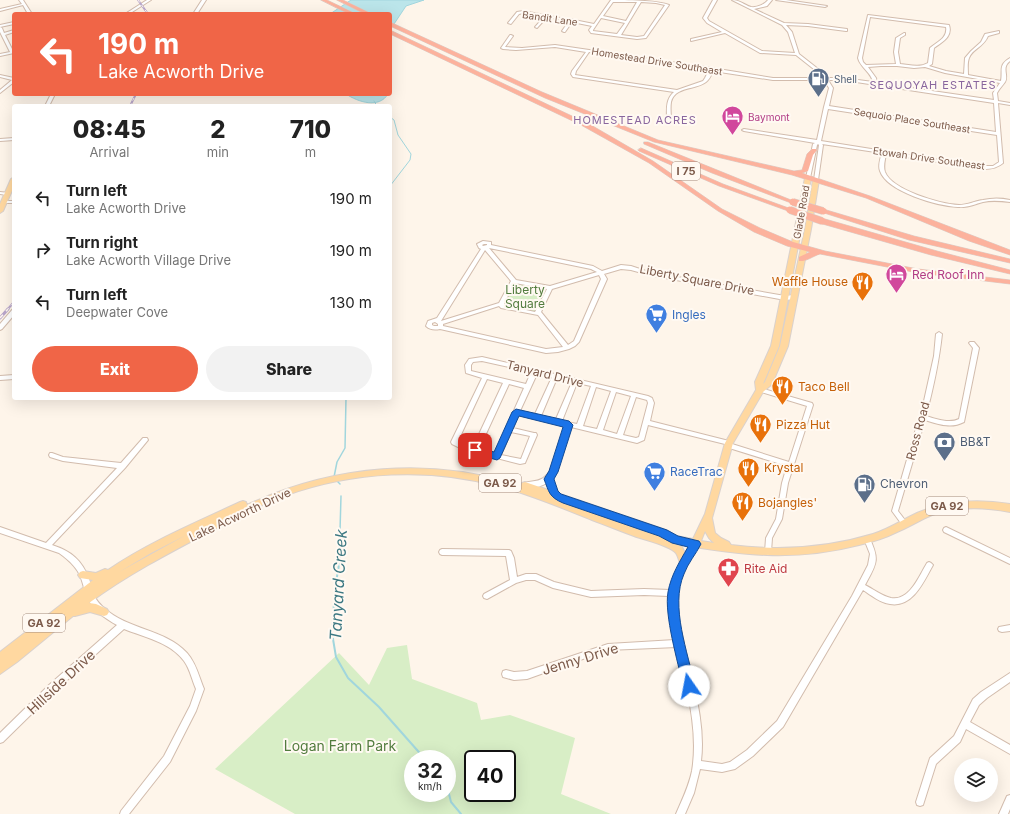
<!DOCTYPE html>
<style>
:root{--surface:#fff;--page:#f2f2f2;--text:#222;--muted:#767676;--accent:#f06547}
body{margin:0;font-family:Inter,sans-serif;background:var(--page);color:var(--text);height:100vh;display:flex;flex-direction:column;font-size:15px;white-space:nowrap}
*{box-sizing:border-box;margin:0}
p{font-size:13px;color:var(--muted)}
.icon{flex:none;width:22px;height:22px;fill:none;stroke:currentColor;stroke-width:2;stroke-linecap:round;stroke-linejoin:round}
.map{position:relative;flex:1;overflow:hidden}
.panel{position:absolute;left:12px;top:104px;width:380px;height:296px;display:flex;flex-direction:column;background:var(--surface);border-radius:4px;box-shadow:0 4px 16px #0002}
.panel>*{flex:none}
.banner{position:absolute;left:12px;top:12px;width:380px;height:84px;border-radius:4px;box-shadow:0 4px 16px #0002;background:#f06547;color:#fff;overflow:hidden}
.buttons{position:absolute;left:954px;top:758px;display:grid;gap:8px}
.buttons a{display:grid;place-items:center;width:44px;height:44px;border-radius:50%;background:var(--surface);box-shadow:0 4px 16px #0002;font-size:20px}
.speed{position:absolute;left:404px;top:750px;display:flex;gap:8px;font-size:20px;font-weight:700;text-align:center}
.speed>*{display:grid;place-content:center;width:52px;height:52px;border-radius:50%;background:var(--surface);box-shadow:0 4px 16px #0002;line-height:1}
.speed small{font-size:10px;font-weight:400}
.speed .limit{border:2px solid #111;border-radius:6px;background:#fff;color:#111}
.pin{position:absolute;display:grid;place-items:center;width:34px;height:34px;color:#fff;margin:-17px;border-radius:8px;box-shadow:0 2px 6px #0006}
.me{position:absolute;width:44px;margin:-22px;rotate:348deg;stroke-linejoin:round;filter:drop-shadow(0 0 3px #0008)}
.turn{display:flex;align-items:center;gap:14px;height:84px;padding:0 20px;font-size:18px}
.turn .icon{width:52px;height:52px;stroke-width:2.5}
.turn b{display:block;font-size:28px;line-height:34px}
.eta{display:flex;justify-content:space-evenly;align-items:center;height:68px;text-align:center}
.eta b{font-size:24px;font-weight:800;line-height:28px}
.primary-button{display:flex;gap:8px;margin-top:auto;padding:8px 20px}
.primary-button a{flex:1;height:46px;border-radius:24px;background:var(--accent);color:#fff;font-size:16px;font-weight:800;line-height:46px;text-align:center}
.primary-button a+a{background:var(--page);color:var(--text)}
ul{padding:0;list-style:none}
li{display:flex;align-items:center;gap:12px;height:52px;padding:0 20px}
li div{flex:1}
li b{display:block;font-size:15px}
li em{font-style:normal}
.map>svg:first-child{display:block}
</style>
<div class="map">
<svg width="1010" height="814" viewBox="0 0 1010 814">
<rect width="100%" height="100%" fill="#fef5ea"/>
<g fill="#d8eec6" fill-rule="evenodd">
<path d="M515,283L546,290L536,311L534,312L504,305L503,304Z"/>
<path d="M407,645L412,679L477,703L481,720L510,715L575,738L561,794L611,814H295L215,769L339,653L369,685L387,648ZM413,759H447V793H413ZM473,759H507V793H473Z"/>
</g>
<g fill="#bbe5ea" stroke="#a1d6dd">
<path d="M351,0H424L406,6L390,30V14H330Z"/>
<path d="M346,94H388C379,109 358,102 346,94Z"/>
</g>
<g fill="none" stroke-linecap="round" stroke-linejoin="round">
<g stroke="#a1d6dd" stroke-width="1">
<path d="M374,101L377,106"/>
<path d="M390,117L394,120L398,135L411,154L410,160L390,186"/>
</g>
<g stroke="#a1d6dd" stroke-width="1.5">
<path d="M334,477L337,462L345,448L346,398"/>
<path d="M336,480L340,484"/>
<path d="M340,531L341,496"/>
</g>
<g stroke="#a1d6dd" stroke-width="2">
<path d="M340,530V559L335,588L332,633L336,657L348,678L379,707L425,759"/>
<path d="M447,786L451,802L461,814"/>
</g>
<defs>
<g id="minor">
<path d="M19,0H23L32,14H28L23,5L0,11V9L22,4Z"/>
<path d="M147,0H151L129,14H125Z"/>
<path d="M202,0H206L197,14H193Z"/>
<path d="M611,0C626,0 656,0 669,5L646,38L637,39L591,33L589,30L592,26L572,22L565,32H564L562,31L569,21L547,17L537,28L535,27L544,17L523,13L519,14L511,24L508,23L517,12L523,11L571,20L572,19L574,20L594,24ZM613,2H637L626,21L603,16ZM641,2L656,3L665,5L644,36L637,37L621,35ZM601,18L625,23L617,34L593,31V30Z"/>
<path d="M713,0H717L707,18L709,21L762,51L795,53L788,32L782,25L732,0C740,0 744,5 751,7C757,8 765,4 768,0H772L767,6L754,9L784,23L808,24L847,29V31H846L808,26L786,25L792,32L799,54L822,72L826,78H843L873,82C871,72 860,67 858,58L868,15L949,25C953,37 942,42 934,48L932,64L929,66L946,71L964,74L965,58L971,51L981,42L985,34L999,31V33L988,36C984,47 972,49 969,58C967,63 968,70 968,75L1001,81C1003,70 998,65 1010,58V61C1001,68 1009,75 1005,82C1003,85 999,89 997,93L998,101L1010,103V105L998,103L1003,163C997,168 991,169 984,169L886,154C885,160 883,166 885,172C892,190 940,204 959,205C967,205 975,201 983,200C992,198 1001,198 1010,200V202C1001,201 992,200 983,202C975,204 967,208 958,207C938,206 887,192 880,171C878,166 880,159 882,153L822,144L823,145L818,180L816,181L814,180L819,145L818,144L817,145L810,178V179H806V178L813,144L815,143L744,131L742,130L744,129L817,140L824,107L829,88L824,80H773L713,71C711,75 710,79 706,82C696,90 675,86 671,102C670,108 671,115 671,121L669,122L667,121C667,110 665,100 674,92L573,77L571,74L572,71L586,52L555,47L516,50L503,49L501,48L510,35H511L513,36L505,47L522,48L555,45L712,68L773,78H822L820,74L796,55L760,53L725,33L691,41V39L722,32L707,23L703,18ZM870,17L946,27C948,38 937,42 930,48L928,63C919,68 910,65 900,64L898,52L900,38L905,35V33H904L896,38L894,52L896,64L866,65L863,62L862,58ZM589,52L709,70L705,78L703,81L677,90L575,75L576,71ZM881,66H897L914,68L925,67L945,73L1000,83L993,93L994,100L877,83L876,78L868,67ZM828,80H843L994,103L996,132L829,106L833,88ZM828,109L997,135L999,162L993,166H978L821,141Z"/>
<path d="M776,0H786L827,6L825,7Z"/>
<path d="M14,22V24L0,27L2,28L4,33L14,30V32L5,35L13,51H14V53L0,56V54L10,52L0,32V25Z"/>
<path d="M0,75L14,78V82L0,93V90L12,80L0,77Z"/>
<path d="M51,94H55L49,106H45Z"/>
<path d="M14,138V140L0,141V139Z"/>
<path d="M0,192L9,193V194L7,195L0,194Z"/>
<path d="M2,201H14V203H4L2,202Z"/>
<path d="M483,241L491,242V245L593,266L602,271L621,265L631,266L649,272L785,296L794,295L797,297L794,299L785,300L649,275L631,270L621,269L604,274L607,279L579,342L575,346L569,349L558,352L546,353L440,329C435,330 430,330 426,326L428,321L437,318L481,249L479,248L477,244ZM484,244H487V245L483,246L482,245ZM489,248L591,269L597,272L550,286L516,280ZM485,250L511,281L499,303L441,321ZM599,275L601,279L574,341L568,345L541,312L552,289ZM515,283L547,289L535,312L504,305V303ZM499,306L501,308L538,315L563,347L546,349L443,326V324ZM435,322L438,324V326H434L432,325V323Z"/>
<path d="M14,309V315L2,329L0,330V324L12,310Z"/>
<path d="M939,332L942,334C939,362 933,389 926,416C936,419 949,424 959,419L973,348L969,343L970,342H974L979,348L964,422C951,429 938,424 925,420L898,511L908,524L907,526L905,527L903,526L892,511L924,401L934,356L936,334Z"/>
<path d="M482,357L648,396L652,398L654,403L650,421L729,441H731L732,444L789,462L807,406L758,391L757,390L760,388L812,403L813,405L788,483L782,519L772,538L771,552L770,554L768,555L766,554L765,552L766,538L776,519L782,483L787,466L726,447L725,444L648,425L644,440L637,443L571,427L556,472L552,478L556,490L560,497L559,499C551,500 549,489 547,483C540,487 532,489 524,487L523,485L524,483C536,480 541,483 550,471L566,426L518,415L513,428L534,433H536L537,435L525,463L520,464L462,449L452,444L451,442L482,378L466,373L465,365L469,359ZM482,361L531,372L526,384L471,371V365L473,362ZM537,374L552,377L535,414L520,411ZM557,378L572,382L556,419L541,416ZM487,379L503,383L473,447L464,445L458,441ZM577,383L591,386L577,424L562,421ZM509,384L524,388L495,453L479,449ZM596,387L611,391L597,429L583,426ZM616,392L631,396L617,434L603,430ZM636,397L647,400L648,403L639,437L636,438L623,435ZM511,432L530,436L521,459L501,455Z"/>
<path d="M14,375V379L0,380V376Z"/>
<path d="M143,438H147L148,440L125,468L52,545C71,551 82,560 89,579C94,593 92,597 104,608C128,630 165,629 187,653C196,663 199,677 204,689L196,711L170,762L129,814H120L121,811L164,756L190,706L196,689C192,680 190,669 184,661C170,642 144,637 124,629L55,691L3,742L0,743V733L49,685L117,625C106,619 94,611 88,599C85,593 84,587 82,581C79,569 69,560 59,553L0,533V527L46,543L117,468L63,461L50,457L49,455L50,453H52L63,457L121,463Z"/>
<path d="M946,527L1010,558V564L944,532L943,530L944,528Z"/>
<path d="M867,536L869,537C880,560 877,563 865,585C873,589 882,596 891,598C910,601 919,576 927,563L929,562L931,563L933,565C924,581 913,608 890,604C880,603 871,595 863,590L783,727L753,756L735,769L722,772L700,769L694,793L685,814H676C682,800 689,786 692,771C699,729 686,687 677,647L608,650L527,679L514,680L503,677L502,674L503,671L506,670L514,672L527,671L608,644L675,640L670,614L669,596L644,595L591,597L553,588L535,580H526L516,583L487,599L484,598L483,596L484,594L510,580L506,556L442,555L440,554L439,552L440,550L442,549L509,550L511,551L514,558L517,577L526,574H536L554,582L591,591L644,589L670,590C672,582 688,543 694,541C695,541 696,542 697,542L698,544C691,558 681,572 678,588C674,605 679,622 683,639C691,679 706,720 701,761L722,764L730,762L747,750L777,721L852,596L868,565L870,554L864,539L865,537Z"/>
<path d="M1010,625V631L1002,632L999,631L998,629L999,627Z"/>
<path d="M1010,673V682L987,698L979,705L970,722L1010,745V754L966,729L960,742L936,764L923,805L920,806L917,805L916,802L930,758L954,736L973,699L981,692Z"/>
<path d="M1010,795V809L1008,814H999L1007,796Z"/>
</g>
<g id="major">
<path d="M808,176L811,178L779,346L763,384L765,382L780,346L805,229L813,180L816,178L819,180L811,229L788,346L772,384L763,392L733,443L712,518L715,533L721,538L729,542L731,545C778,551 827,548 873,534C889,529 902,520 917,513C947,500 978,499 1010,504V512C984,507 957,506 932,515C920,520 909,527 897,532C885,538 872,542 859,545C793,562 741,555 676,544L682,547L689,562L687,565L684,566L681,565C679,561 678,556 676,553C669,545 644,540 634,536C620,531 606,525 592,520C562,508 532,495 501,487C430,467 353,471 284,496C259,505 235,519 211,531C169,553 127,575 89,603L96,604L107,609L109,612L107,615L104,616L90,612L75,616H73L17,662L0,674V652L93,580L80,578L78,575L80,572L83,571L96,573L105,569L108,570C149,542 195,523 240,502L243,501L246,502L247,505C333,465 431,456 521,486L522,483L525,482L666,530L676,536L693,539L705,514L725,443L756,390L755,382L771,346L805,178ZM588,510L660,536H661L639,530ZM705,531L709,538L714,543L701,541ZM188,534L119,572L151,553Z"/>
<path d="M14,177V186L3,211L0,213V204L11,179Z"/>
</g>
<g id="highway">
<path d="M321,0H327L356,14H349Z"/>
<path d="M337,0H343L372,14H365Z"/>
<path d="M390,22L542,92L658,140L794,171L802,170L807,154L812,149H816L817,150L813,155L808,171L802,173L870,196L1010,250V255L969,241L866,198L792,175L654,142L545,98L390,26Z"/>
<path d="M390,30L591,125L653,161L722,209L760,228L793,242L825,251L918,269L1010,280V284L918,273L820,254C813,256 806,262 799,261V257L810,252L787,246L754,232L718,211L649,163L581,125L390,34Z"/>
<path d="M644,142H648L796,202L793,204L791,203L712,173L644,144Z"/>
<path d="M641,148L723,184L794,210L790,212L788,211L719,186L639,151L638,150Z"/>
<path d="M823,209L914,236L1010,259V263L909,240L821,212V210Z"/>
<path d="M819,219H825L937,251L1010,270V274L931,255L819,223Z"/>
</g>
</defs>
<use href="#minor" stroke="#d2bcad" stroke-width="2"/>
<use href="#major" stroke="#dad1cc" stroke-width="2"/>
<use href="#highway" stroke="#dad1cc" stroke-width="1"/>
<use href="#minor" fill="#fff" fill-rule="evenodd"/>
<use href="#major" fill="#ffd8a0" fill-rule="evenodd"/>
<use href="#highway" fill="#fcb29d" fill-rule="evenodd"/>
<defs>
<g id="rail-far1">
<path d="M138,0L148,14"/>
<path d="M130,106L136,94"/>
<path d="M7,310L14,302"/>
</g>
<path id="rail" d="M0,318L8,309"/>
</defs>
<use href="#rail-far1" stroke="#b8a5ca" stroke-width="2"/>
<use href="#rail" stroke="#b8a5ca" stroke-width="3"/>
<use href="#rail-far1" stroke="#fff9f2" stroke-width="1" stroke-dasharray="3" stroke-linecap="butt"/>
<use href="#rail" stroke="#fff9f2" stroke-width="1.5" stroke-dasharray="4.5" stroke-linecap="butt"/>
<defs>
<g id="highway-bridge">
<path d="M793,202L823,211"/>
<path d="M790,210L822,221"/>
</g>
</defs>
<use href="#highway-bridge" stroke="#dad1cc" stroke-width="8" stroke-linecap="butt"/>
<use href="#highway-bridge" stroke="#fcb29d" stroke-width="7"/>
</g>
<path fill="#1a73e8" stroke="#114b97" d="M516,409L569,421L573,425L558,472L554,479L558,491L561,494L667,530L678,536L699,541L701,544C696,554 688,563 684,574C670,606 688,653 695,686L694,690L689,692L685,690L683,686C678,662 664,615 668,592C671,575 680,561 688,547L672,543L659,536L563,503C549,497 549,492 544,479L549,471L563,427L519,416L500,458L497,460L472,453L470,450L475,447L494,452L512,412Z"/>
<defs>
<symbol id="fuel-pin" viewBox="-11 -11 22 30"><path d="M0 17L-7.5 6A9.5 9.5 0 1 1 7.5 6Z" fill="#5c6f8a" stroke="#fff9f2"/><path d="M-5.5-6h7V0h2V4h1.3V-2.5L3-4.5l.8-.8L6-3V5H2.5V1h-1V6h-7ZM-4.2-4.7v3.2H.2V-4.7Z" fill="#fff"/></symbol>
<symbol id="hotel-pin" viewBox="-11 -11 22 30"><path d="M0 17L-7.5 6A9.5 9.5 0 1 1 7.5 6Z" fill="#d1479c" stroke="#fff9f2"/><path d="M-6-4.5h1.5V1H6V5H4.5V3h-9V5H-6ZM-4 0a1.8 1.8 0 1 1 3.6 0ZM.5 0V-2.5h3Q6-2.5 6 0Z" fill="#fff"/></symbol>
<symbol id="restaurant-pin" viewBox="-11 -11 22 30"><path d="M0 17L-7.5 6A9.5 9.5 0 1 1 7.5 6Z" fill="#e8710a" stroke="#fff9f2"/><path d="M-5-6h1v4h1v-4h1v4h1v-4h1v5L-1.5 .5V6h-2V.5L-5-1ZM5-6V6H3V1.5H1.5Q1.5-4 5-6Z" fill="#fff"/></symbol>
<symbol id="supermarket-pin" viewBox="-11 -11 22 30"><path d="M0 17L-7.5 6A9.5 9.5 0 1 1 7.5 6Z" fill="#3f7fe0" stroke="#fff9f2"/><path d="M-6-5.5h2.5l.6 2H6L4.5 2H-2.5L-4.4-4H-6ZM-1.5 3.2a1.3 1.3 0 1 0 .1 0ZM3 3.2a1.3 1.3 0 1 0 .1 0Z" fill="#fff"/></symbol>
<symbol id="bank-pin" viewBox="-11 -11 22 30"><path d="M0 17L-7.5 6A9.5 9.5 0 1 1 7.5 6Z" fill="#5c6f8a" stroke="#fff9f2"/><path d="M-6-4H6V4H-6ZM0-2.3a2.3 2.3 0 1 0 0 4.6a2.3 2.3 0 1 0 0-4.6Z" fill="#fff"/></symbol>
<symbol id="pharmacy-pin" viewBox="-11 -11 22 30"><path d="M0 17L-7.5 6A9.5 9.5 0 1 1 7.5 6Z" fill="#e0444e" stroke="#fff9f2"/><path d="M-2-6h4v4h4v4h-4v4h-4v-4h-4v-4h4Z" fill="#fff"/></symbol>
</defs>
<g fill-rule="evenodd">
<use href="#fuel-pin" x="806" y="66" width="25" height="34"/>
<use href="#hotel-pin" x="720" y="104" width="25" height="34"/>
<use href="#hotel-pin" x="884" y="262" width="25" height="34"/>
<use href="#restaurant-pin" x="850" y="270" width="25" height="34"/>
<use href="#supermarket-pin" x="644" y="302" width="25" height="34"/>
<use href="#restaurant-pin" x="770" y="374" width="25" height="34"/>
<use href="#restaurant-pin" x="748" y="412" width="25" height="34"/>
<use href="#bank-pin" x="932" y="430" width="25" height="34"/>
<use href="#restaurant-pin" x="736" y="456" width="25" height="34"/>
<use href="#supermarket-pin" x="642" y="460" width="25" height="34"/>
<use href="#fuel-pin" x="852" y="472" width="25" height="34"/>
<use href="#restaurant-pin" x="730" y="490" width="25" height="34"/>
<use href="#pharmacy-pin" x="716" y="556" width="25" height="34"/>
</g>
<g text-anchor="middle" stroke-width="4" stroke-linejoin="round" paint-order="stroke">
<g font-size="10" fill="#7c5a4a" stroke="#fff9f2">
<text transform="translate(550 18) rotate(8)" y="4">Bandit Lane</text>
<text transform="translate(657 61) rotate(9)" y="4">Homestead Drive Southeast</text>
<text transform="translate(912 120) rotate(9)" y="4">Sequoio Place Southeast</text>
<text transform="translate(929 158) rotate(8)" y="4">Etowah Drive Southeast</text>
<text transform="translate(801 212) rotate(-80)" y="4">Glade Road</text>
</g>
<g font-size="10" fill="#4e5e75" stroke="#fff9f2" text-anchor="start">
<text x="834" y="83">Shell</text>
</g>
<g font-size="10" fill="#b23c85" stroke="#fff9f2" text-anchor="start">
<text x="748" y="121">Baymont</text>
</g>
<g font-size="11" letter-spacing="1" fill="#89669e" stroke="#fff9f2">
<text x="933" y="89">SEQUOYAH ESTATES</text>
<text x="635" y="124">HOMESTEAD ACRES</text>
</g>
<g fill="#fff9f2" stroke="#a38a7c" stroke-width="1">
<rect x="672" y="162" width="28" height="18" rx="3"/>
<rect x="479" y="474" width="42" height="18" rx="3"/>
<rect x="926" y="497" width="42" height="18" rx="3"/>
<rect x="23" y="614" width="42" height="18" rx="3"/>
</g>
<g font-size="11" font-weight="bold" fill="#7c5a4a">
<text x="686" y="175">I 75</text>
<text x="500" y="487">GA 92</text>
<text x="947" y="510">GA 92</text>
<text x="44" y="627">GA 92</text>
</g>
<g font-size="12" fill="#b23c85" stroke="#fff9f2" text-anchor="start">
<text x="912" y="279">Red Roof Inn</text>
</g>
<g font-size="12" fill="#7c5a4a" stroke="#fff9f2">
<text transform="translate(697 280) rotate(11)" y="4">Liberty Square Drive</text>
<text transform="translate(545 374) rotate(14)" y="4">Tanyard Drive</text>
<text transform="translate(918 431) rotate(-75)" y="4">Ross Road</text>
<text transform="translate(240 515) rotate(-25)" y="4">Lake Acworth Drive</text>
</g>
<g font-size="12" fill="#c56008" stroke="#fff9f2" text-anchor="start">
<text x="848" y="286" text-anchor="end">Waffle House</text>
<text x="798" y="391">Taco Bell</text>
<text x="776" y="429">Pizza Hut</text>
<text x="764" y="472">Krystal</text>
<text x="758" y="507">Bojangles'</text>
</g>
<g font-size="12" fill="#527c3e" stroke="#fff9f2">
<text x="525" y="294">Liberty<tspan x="525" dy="14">Square</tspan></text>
</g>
<g font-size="12" fill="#366cbe" stroke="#fff9f2" text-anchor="start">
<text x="672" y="319">Ingles</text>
<text x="670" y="476">RaceTrac</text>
</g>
<g font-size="12" fill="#4e5e75" stroke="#fff9f2" text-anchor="start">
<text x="960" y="446">BB&amp;T</text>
<text x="880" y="488">Chevron</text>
</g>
<g font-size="12" fill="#be3a42" stroke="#fff9f2" text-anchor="start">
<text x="744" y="573">Rite Aid</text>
</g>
<g font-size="14" fill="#7c5a4a" stroke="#fff9f2">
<text transform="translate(580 659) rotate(-17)" y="5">Jenny Drive</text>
<text transform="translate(61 682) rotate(-43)" y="5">Hillside Drive</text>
</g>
<g font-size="14" fill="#527c3e" stroke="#fff9f2">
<text x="340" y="751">Logan Farm Park</text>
</g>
<g font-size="16" font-style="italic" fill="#3c7882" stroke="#fff9f2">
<text transform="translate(338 585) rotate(-87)" y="6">Tanyard Creek</text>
</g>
</g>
</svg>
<div class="buttons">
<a><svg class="icon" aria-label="layers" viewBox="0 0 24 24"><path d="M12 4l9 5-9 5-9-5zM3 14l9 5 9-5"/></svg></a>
</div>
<div class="speed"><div>32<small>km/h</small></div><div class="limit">40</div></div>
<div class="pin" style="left:475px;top:450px;background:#d93025"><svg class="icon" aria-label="arrive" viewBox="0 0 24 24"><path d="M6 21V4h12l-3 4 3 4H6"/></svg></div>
<svg class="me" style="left:689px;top:686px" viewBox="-20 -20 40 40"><circle r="19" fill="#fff"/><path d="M0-13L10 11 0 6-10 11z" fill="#1a73e8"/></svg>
<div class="banner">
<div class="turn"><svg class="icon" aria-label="left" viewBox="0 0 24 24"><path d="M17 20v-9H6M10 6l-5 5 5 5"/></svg><div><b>190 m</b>Lake Acworth Drive</div></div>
</div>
<section class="panel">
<div class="eta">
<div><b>08:45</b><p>Arrival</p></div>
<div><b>2</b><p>min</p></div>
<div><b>710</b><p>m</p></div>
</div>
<ul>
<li><svg class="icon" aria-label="left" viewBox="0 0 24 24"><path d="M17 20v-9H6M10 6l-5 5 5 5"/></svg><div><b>Turn left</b><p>Lake Acworth Drive</p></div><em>190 m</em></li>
<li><svg class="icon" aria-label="right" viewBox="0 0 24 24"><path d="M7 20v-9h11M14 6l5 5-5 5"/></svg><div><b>Turn right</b><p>Lake Acworth Village Drive</p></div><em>190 m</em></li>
<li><svg class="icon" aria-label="left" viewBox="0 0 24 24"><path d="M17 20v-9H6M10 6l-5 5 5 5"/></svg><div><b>Turn left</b><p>Deepwater Cove</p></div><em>130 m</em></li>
</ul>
<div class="primary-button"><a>Exit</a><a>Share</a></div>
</section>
</div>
